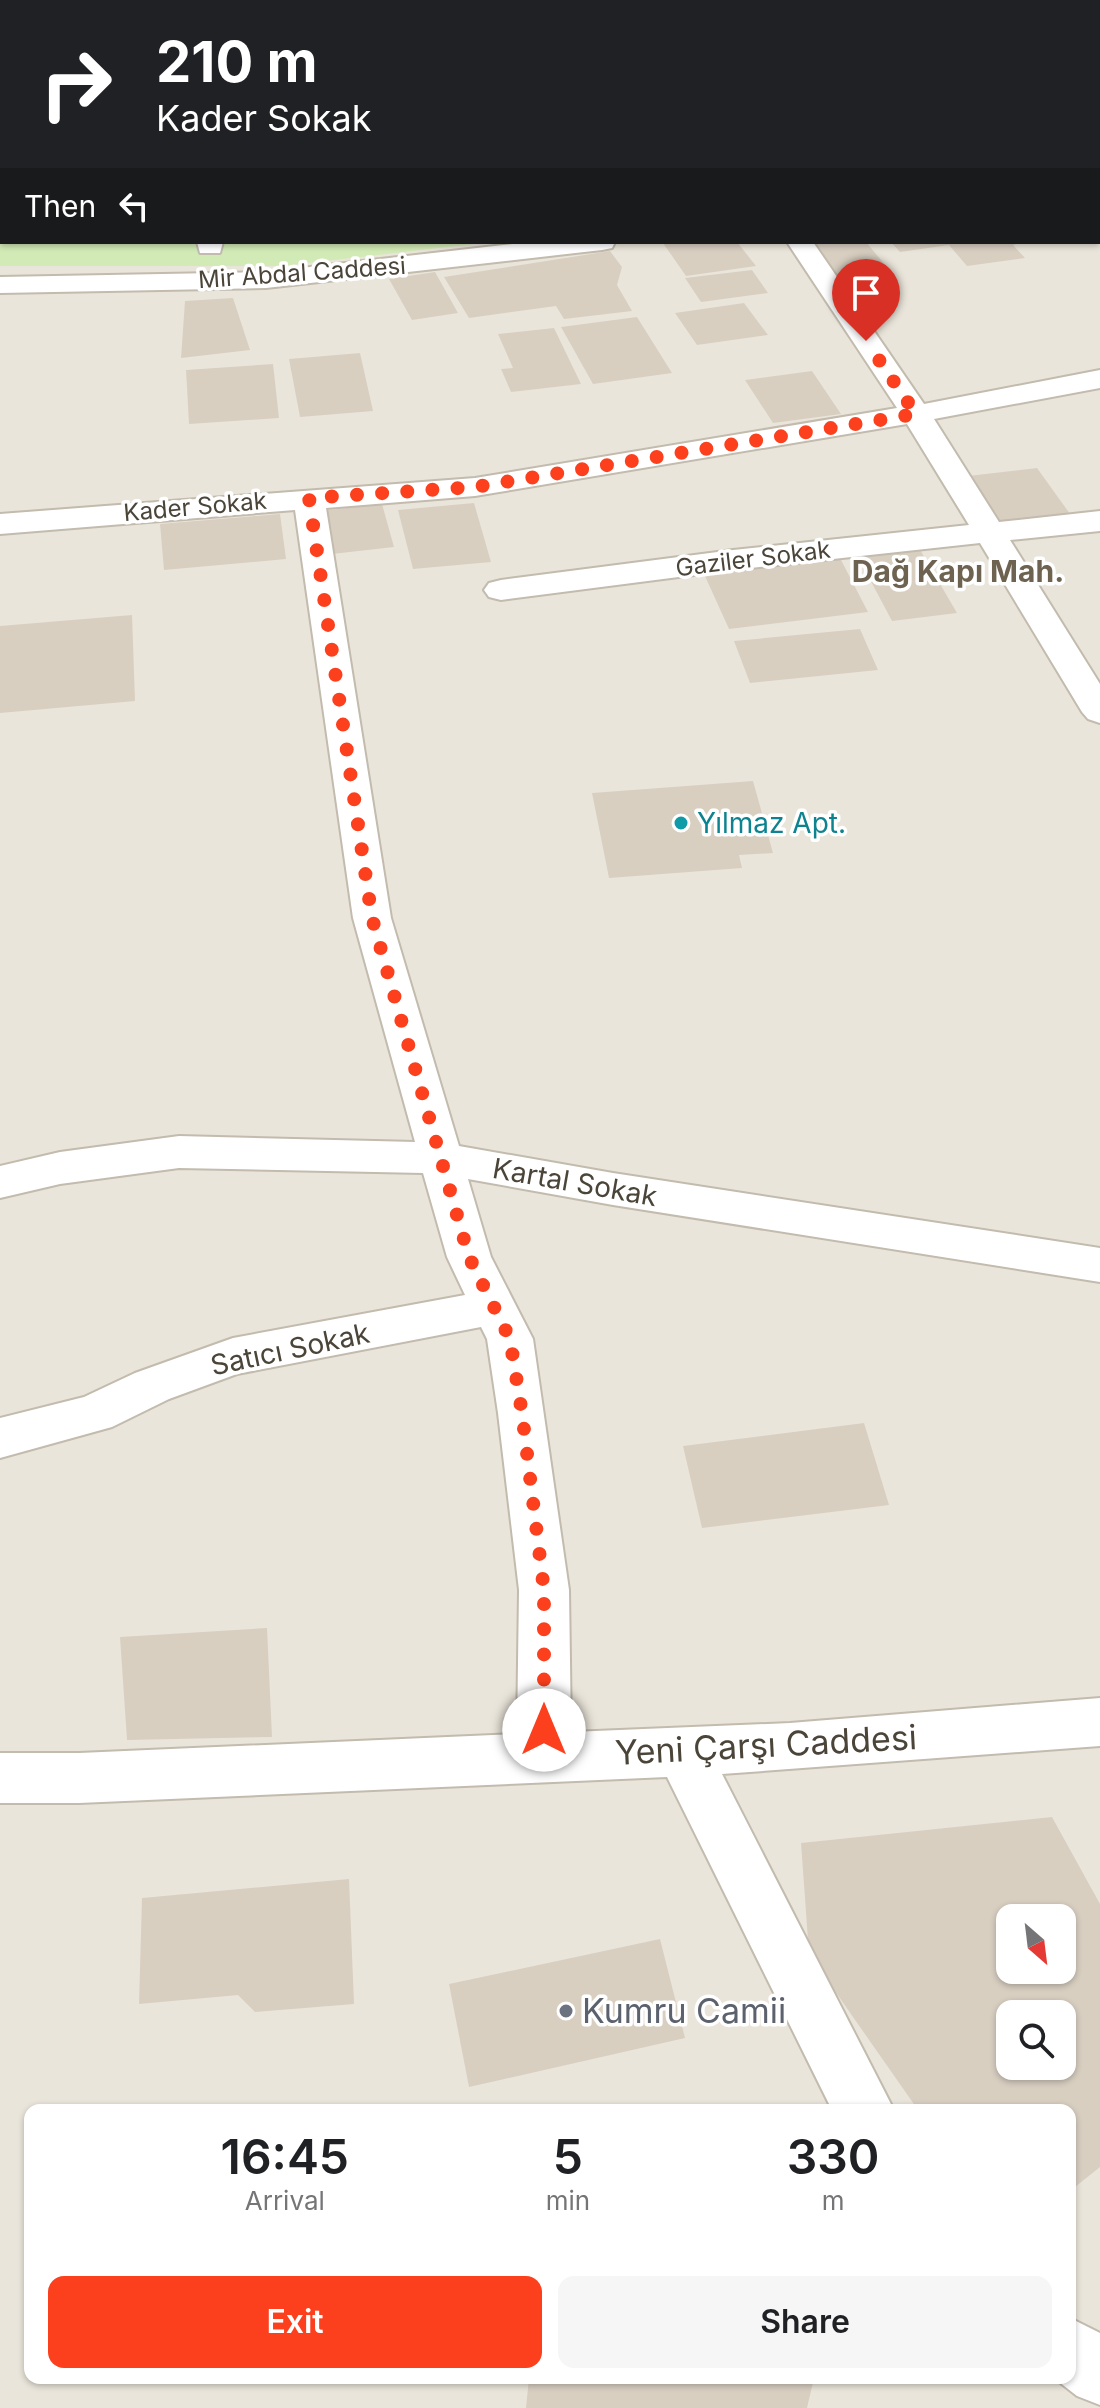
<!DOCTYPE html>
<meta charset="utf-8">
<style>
:root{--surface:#fff;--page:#f6f6f6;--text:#202124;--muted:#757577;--accent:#fc3f1d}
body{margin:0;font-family:Inter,sans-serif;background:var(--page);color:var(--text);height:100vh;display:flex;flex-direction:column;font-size:30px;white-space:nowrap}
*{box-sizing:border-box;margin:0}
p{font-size:26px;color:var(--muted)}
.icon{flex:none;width:44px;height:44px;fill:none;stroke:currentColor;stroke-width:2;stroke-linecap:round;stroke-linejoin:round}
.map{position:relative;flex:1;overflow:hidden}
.details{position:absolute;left:24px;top:2104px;width:1052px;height:280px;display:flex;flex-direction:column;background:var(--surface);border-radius:16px;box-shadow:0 2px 6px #0004}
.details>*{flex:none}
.hud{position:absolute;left:0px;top:0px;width:1100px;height:244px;box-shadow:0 2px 6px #0004;background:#202124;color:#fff;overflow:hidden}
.needle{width:52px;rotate:152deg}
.fabs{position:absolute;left:996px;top:1904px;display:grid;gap:16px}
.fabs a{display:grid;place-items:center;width:80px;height:80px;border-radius:16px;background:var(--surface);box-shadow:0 2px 6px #0004;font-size:40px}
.pin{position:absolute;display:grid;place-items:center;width:68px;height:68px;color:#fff;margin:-82px -34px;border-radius:50% 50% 50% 0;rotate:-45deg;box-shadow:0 0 8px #0007}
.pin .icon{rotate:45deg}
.me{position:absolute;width:88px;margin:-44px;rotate:0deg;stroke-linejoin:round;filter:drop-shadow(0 0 6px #0008)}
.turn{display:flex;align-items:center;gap:28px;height:168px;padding:0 24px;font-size:36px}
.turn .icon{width:104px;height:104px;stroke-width:2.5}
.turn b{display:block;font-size:56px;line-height:68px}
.then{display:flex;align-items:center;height:76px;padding:0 24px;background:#0003;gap:16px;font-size:30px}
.eta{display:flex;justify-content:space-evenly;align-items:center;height:136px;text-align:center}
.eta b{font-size:48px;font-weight:600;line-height:56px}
.button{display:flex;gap:16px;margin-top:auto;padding:16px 24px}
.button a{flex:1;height:92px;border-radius:16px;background:var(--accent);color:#fff;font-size:32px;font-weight:600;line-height:92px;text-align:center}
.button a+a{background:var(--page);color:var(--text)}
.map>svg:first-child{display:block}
</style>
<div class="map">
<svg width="1100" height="2408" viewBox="0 0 1100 2408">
<rect width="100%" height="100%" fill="#f6f3ec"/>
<path fill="#eae5da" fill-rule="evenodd" d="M0,0H1100V2408H0ZM2,2H1098V242H2ZM1010,1918H1062V1970H1010ZM1010,2014H1062V2066H1010ZM30,2110H1070V2378H30Z"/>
<path fill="#d2eab5" d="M0,0H1100V167L1098,2H2V242H491L281,266H0Z"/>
<g fill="#d8cfc1" fill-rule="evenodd">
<path d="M737,242L756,266L686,276L663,243Z"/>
<path d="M812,242H866L896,278L844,286Z"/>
<path d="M891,242H1023L1013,245L1025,258L967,266L949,245L900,252Z"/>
<path d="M610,251L622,267L617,285L632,311L564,319L556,306L469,318L444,277Z"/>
<path d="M752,270L768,293L701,302L685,278Z"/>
<path d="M435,272L458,313L412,320L389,279Z"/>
<path d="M233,298L250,350L181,358L185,301Z"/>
<path d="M744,303L768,335L697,345L675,313Z"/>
<path d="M637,317L672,373L593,384L561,327Z"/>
<path d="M554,328L581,384L511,392L501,369L513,368L498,334Z"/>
<path d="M360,353L373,411L300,417L289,359Z"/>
<path d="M273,364L279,418L189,424L186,370Z"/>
<path d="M812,371L841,414L773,423L745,380Z"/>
<path d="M1037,468L1073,518L1002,525L968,476Z"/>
<path d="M474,503L491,562L413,569L398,510Z"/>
<path d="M382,504L394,547L332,554L321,511Z"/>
<path d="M280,514L286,559L164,570L160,524Z"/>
<path d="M919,548L957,613L892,621L857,555Z"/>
<path d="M840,558L868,612L729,629L704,574Z"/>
<path d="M132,615L135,701L0,713V626Z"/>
<path d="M860,629L878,670L750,683L734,641Z"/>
<path d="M753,781L773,853L739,855L742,868L609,878L592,793Z"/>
<path d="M864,1423L889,1505L702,1528L683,1446Z"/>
<path d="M267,1628L272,1737L127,1740L120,1637Z"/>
<path d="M1052,1817L1100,1904V2167L1070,2191V2110H918L809,1954L801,1843ZM1010,1918H1062V1970H1010ZM1010,2014H1062V2066H1010Z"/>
<path d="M349,1879L354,2004L255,2012L238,1995L139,2004L142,1898Z"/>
<path d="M660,1939L685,2038L469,2087L449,1984Z"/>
<path d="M529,2378H814L807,2408H526Z"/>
</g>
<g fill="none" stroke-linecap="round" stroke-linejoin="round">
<defs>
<g id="minor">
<path d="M835,0H865L866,2H836Z"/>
<path d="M887,0H914L915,2H888Z"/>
<rect x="0" y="16" width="2" height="14"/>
<rect x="1098" y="80" width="2" height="15"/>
<rect x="1098" y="176" width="2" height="16"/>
<path d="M197,242H223L220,253H200Z"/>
<path d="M530,242H615L612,248L602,250L266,288L0,293V277L266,272Z"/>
<path d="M787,242H813L924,404L1100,370V388L934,419L999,522L1100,511V531L1010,540L1100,684V723L1088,719L1082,712L980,543L733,570L501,600L489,597L484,590L489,583L501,580L733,550L969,525L907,424L475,496L326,508L391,918L459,1146L613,1173L1100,1248V1282L613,1205L468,1179L491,1257L533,1339L569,1590L571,1732L790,1723L1100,1698V1746L722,1774L894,2110H832L667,1777L79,1803H0V1753H79L517,1734L519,1590L498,1413L487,1339L481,1327L237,1374L169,1399L112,1427L0,1458V1418L84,1397L135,1373L233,1338L465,1295L447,1257L423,1173L179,1168L60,1184L0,1198V1166L60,1152L179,1136L415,1142L353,918L295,510L0,534V514L475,478L897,408Z"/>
<path d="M1070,2318L1100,2333V2405L1077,2396L1054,2378H1070Z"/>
</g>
</defs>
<use href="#minor" stroke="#c2bbae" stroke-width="4"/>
<use href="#minor" fill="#fff" fill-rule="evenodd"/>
</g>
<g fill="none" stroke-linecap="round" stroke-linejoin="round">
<path stroke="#fc3f1d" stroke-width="14" stroke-dasharray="0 25.2" d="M544,1730V1590L522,1413L510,1339L469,1257L372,918L309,498L475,487L916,414L866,341"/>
</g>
<circle fill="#0f9aa8" stroke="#fff" stroke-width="3" cx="681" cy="823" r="8"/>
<circle fill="#6b7280" stroke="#fff" stroke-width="3" cx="566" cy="2011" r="8"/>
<g text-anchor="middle" stroke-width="7" stroke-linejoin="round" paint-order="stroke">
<g font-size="24" fill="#4b4439" stroke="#fff">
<text transform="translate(302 273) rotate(-4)" y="8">Mir Abdal Caddesi</text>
<text transform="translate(195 507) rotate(-5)" y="8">Kader Sokak</text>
<text transform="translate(753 559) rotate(-7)" y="8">Gaziler Sokak</text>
</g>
<g font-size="28" fill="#0d838f" stroke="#fff" text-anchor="start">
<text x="697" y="833">Yılmaz Apt.</text>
</g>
<g font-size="28" fill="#4b4439" stroke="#fff">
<text transform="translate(575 1182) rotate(10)" y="10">Kartal Sokak</text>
<text transform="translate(290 1349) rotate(-12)" y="10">Satıcı Sokak</text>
</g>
<g font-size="30" font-weight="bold" fill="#6e6250" stroke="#fff">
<text x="958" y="582">Dağ Kapı Mah.</text>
</g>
<g font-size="34" fill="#4b4439" stroke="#fff">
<text transform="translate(766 1745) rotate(-3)" y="12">Yeni Çarşı Caddesi</text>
</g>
<g font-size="34" fill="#5b616d" stroke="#fff" text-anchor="start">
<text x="582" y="2023">Kumru Camii</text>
</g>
</g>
</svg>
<div class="fabs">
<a><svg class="needle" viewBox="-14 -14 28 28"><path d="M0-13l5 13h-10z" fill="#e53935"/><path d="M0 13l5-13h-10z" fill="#757577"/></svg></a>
<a><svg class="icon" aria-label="search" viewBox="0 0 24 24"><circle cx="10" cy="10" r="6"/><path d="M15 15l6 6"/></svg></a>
</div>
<div class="pin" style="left:866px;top:341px;background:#d93025"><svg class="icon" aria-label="arrive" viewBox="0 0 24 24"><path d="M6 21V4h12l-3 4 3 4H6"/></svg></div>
<svg class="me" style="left:544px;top:1730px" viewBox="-20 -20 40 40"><circle r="19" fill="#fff"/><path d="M0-13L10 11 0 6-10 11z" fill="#fc3f1d"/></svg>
<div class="hud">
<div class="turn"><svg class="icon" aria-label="right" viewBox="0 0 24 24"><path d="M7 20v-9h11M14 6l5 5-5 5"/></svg><div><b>210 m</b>Kader Sokak</div></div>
<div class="then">Then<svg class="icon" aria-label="left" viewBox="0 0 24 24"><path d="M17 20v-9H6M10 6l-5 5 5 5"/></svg></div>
</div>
<section class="details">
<div class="eta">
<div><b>16:45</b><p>Arrival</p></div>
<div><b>5</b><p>min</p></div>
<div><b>330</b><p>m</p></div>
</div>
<div class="button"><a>Exit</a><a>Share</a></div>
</section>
</div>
